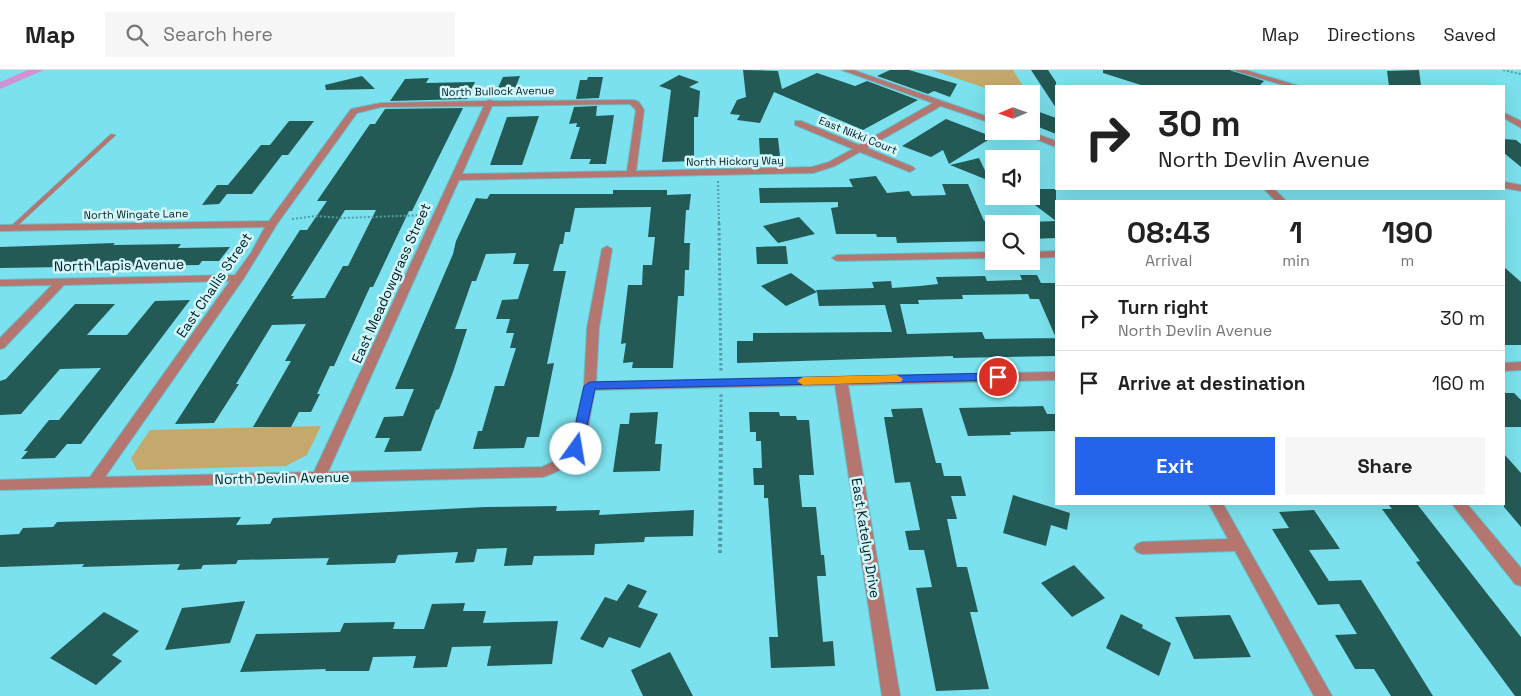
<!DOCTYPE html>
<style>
:root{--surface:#fff;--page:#f6f6f6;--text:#222;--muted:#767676;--line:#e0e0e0;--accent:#2563eb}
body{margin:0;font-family:"Space Grotesk",sans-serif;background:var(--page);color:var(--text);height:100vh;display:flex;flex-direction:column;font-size:19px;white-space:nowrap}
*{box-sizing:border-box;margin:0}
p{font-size:16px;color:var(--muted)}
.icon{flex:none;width:28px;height:28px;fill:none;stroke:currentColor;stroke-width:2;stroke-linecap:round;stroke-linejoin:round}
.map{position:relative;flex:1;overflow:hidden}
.panel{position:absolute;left:1055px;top:130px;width:450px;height:305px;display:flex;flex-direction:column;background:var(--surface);border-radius:0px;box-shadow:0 5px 20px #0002}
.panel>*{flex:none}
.hud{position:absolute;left:1055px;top:15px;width:450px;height:105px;border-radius:0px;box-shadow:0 5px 20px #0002;background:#fff;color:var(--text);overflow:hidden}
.needle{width:32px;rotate:268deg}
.controls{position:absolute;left:985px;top:15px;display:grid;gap:10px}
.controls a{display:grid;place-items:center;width:55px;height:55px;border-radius:0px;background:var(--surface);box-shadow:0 5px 20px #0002;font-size:25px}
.pin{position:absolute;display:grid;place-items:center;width:42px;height:42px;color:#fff;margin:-21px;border:2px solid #fff;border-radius:50%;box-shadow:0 1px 5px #0007}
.me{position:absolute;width:55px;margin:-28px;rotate:13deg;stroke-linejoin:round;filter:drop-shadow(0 0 4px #0008)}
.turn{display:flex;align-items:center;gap:18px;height:105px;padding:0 20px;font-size:22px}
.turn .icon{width:65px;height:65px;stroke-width:2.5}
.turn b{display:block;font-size:35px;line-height:42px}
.eta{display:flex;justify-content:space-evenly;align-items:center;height:85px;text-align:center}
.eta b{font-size:30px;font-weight:700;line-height:35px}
.cta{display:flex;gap:10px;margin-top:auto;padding:10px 20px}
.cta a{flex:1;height:58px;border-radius:0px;background:var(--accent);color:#fff;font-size:20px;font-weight:700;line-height:58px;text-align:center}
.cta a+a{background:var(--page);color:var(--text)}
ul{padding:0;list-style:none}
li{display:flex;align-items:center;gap:15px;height:65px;padding:0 20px;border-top:1px solid var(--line)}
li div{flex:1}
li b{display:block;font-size:19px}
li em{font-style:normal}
header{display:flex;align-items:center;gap:30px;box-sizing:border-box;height:70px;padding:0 25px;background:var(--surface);border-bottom:1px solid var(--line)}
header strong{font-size:24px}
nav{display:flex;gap:28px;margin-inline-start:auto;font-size:18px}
.search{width:350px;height:45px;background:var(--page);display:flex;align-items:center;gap:12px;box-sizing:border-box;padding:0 18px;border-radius:0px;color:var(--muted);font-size:19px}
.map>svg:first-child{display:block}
</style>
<header>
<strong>Map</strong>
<div class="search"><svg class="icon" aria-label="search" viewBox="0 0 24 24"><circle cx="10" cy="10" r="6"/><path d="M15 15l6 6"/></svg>Search here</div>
<nav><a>Map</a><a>Directions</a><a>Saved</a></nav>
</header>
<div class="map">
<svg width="1521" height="626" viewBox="0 0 1521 626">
<rect width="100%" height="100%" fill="#7ce1ee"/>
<g fill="#c5a96c">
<path d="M932,0H1013L1028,24H1003Z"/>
<path d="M321,356L307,385L286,396L137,400L131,388L150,360Z"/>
</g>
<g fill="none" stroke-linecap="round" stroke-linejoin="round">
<path fill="#d291d3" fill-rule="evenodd" d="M28,0H44L0,19V12Z"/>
</g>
<g fill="#245a55" fill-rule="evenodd">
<path d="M743,0L778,1L782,19L817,3L855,16L867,11L918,30L863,60L774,22L760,53L737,50L740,45L730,44L737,30L746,27Z"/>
<path d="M890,0H909L957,14L950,27L934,21L928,24L877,6Z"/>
<path d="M1031,0H1048L1056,12V38Z"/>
<path d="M1103,0H1230L1264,11L1259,16H1144L1103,3Z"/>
<path d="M1419,0L1421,16H1389L1387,1Z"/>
<path d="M679,5L699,12L689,17L700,21L698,47H694V91L662,92L671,20L659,16Z"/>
<path d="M362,6L375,19L326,20L325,15Z"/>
<path d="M520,6L513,24H495L503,7Z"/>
<path d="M588,7H603L599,28L576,29L580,10H587Z"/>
<path d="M429,8L426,13L475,12L467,29L390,31L405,9Z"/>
<path d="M597,36L596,46L614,45L606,94H589L591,89H570L580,57H576L577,53L569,54L574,37Z"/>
<path d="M463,38L412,141H409L373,217H370L334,296H330L317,324H320L311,342H299L291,357H253L291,291H285L306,254L272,255L236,314H239L214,353L175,354L300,160H307L327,131H317L370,54H375L385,39ZM345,140H376L348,196H343L325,228L292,229L294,226H291Z"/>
<path d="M1031,39L1056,48V64L1031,54Z"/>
<path d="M539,46L522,95H490L507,47Z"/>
<path d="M946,49L993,67L949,94L943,80L931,87L902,76Z"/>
<path d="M289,51H314L288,85H282L252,124H227L219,134L202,135L217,115H228L261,75H270Z"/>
<path d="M759,68H778L780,86H760Z"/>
<path d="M1504,69L1516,70L1521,74V97L1504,83Z"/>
<path d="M979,88L990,111L950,95Z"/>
<path d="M876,106L887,123L909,121L912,126L946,125L942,114H968L984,151L994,150V171L897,173L896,167H877L876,164H836L831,138L838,137V132L760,133L759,118L853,117L849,109Z"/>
<path d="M1031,119H1056V151L1031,132Z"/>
<path d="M613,120H667V125L691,124L689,140H686L684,173H690L689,200H685L684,226H678L673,298H632L633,292L623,293L626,273L621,274L628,215H642L643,195H652L655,167H648L651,137L575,138L570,162H565L563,174H560L553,201H566L547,294L554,293L539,367H527L524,378L473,379L478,361H482L495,316H504L516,278H510L514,263H506L510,249H496L502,230L518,229L529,194H513L516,183L486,184L476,211H472L455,259H467L453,302L439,339L436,340L421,381L384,382L390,368H375L384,347L403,346L414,319H395L453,184L456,171L476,128L487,129L490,124H613Z"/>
<path d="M799,147L815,164L778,173L763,156Z"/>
<path d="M1056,151V168L1031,169V152Z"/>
<path d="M115,173L113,175L181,174L178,178L230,177L219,191H202L199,195L0,198V177Z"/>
<path d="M786,176L788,194H757L756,177Z"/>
<path d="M1504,197L1521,212V275H1504Z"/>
<path d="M791,203L817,222L816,220L874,218L872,212L891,211L892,218L920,216L938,214L936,207L985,206L987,211L1022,210L1020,205H1037L1041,213H1056V286L953,288V286L737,293V271H753V263L892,262L885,235L819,236L817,222L786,236L761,216ZM1028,224L1030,229H1039L1056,268L985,269L982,262L907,264L900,234H919L918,230L963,229L962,225Z"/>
<path d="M190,230L81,374H67L55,388L21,389L28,381H24L49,350H59L101,298L60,299L21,344L0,345V311L6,309L75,234H115L87,265H127L155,231Z"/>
<path d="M1504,323H1514L1521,330V357H1504Z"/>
<path d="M1043,336L1047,344H1056V361L1010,362L1011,365L968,366L959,338Z"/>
<path d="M922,338L936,393H941L944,406H961L966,426H951L957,449H947L957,497H967L978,542H970L989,619L936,621L916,518L932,517L924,480H909L905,461L920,460L910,412L895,413L884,347H893L891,339Z"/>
<path d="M658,342L655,374H662L660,401L613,402L620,354H629L630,343Z"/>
<path d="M749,342H779L780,346H796L797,350H809L814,405H799L802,437H816L821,485H824L826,506H817L823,572L833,571L835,596L771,598L769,567H778L768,428H764V415H754L753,398H762L761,371H756V362H750Z"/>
<path d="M1504,384L1521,403V457L1504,437Z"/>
<path d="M1013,425L1070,443L1067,460L1051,455L1046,476L1003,463Z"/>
<path d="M1388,434H1417L1521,567V626H1515L1416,492L1420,491L1382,439H1392Z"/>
<path d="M557,436L556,441L600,440L599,445L694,440L693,466L645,467L644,472L595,474L594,485L534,486L532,495L504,496L507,478L477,479L474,492L455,493L458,482L398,485L395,493L326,495L329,488L238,490L236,494L203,495L201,499L177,500L180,494L82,497L84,494L0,497V465L19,464L23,458L53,457L57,452L241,447L236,455L270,454L273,448L485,437Z"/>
<path d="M1314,440L1340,479L1309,480L1329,511L1361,510L1433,626H1391L1374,599H1355L1335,565L1357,564L1339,534L1318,535L1272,459L1289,458L1279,442Z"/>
<path d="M1074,495L1105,528L1072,547L1041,513Z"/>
<path d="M628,514L647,521L638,537L658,544L640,578L609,567L603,578L580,569L605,527L617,531Z"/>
<path d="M245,531L230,573L165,580L182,538Z"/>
<path d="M465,533L463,541H486L483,553L558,551L552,594L487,596L491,576L452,577L447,597L413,598L416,586L373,587L369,601H325L326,599L240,602L256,564L340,562L344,553L395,552L393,559H424L432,534Z"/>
<path d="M104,542L139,561L112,585L122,591L96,615L50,588Z"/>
<path d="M1121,544L1143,555L1142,558L1171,573L1159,606L1106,578Z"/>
<path d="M1230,545L1251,587L1194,589L1175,547Z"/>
<path d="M670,582L693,626H643L631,600Z"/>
</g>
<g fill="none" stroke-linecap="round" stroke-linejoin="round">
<defs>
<path id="service" d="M111,64L116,65L14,159H10V157Z"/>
<g id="minor">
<path d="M842,0H853L994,49V54L941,36L867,78L913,97L915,99L910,102L860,82L835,96L813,103L459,110L328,402L542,397L557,390L570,377L584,316L587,258L602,179L607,176L612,179L599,258L596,312L1056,302V310L848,315L900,626H882L835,315L595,320C586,362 590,392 543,407L0,420V410L90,407L230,211L64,215L4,278L0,279V268L52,215L0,216V210L235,205L251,183L265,157L0,161V155L269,151L351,39L381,33L486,31L490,30L493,31L634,30L639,32L644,40L636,101L812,97L829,92L853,79L795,55V51H801L859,75L933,33ZM630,34L636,40L627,101L462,104L492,36ZM484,36L314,402L105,407L244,208L277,154L357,43L381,37Z"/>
<path d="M1232,0H1245L1299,16H1287Z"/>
<path d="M1504,43L1521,51V58L1504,48Z"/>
<path d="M1015,61H1028L1056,71V77Z"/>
<path d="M1264,119H1274L1286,131H1276Z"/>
<path d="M1056,181V187L1031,188V182Z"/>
<path d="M994,182V188L837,191L832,188L837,185Z"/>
<path d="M1521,292V300L1504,301V293Z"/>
<path d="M1209,434H1223L1332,626H1314L1235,481L1142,484L1137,482L1134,478L1137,474L1142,472L1228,469Z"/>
<path d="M1452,434H1467L1521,498V516L1515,514Z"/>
</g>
<path id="tertiary" d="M1504,112L1521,115V121L1504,118Z"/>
</defs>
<use href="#service" stroke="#66bec9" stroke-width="1"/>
<use href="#minor" stroke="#66bec9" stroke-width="2"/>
<use href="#tertiary" stroke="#66bec9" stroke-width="2"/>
<g stroke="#519ea7" stroke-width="2" stroke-dasharray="2 2" stroke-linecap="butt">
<path d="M1503,0L1521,4"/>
<path d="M718,111L719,154"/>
<path d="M292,149L315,146L343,148L425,145"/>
</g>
<g stroke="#519ea7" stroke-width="3" stroke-dasharray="2.5 2.5" stroke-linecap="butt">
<path d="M719,153L721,303"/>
<path d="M721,357V324"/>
</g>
<path stroke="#519ea7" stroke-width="4" stroke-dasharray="3 3" stroke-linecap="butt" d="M720,483L721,356"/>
<use href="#service" fill="#b57670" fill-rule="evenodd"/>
<use href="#minor" fill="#b57670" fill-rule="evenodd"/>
<use href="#tertiary" fill="#b57670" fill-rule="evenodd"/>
</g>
<path fill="#2563eb" stroke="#184099" d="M998,303L1003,307L1002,310L595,319L582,379L576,383L570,379L584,316L590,312Z"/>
<path fill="#f59e0b" d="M897,305L903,309L901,312L803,315L797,311L803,307Z"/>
<g text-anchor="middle" stroke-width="5" stroke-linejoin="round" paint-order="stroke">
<g font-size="11" fill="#001e22" stroke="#d3f7fc">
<text transform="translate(498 21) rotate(-1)" y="4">North Bullock Avenue</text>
<text transform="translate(858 65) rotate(22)" y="4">East Nikki Court</text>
<text transform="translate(735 91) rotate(-1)" y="4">North Hickory Way</text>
<text transform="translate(136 144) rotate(-1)" y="4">North Wingate Lane</text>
</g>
<g font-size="14" fill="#001e22" stroke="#d3f7fc">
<text transform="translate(119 195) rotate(-1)" y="5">North Lapis Avenue</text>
<text transform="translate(391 213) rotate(-66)" y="5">East Meadowgrass Street</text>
<text transform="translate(214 215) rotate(-56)" y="5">East Challis Street</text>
<text transform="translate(282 408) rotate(-1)" y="5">North Devlin Avenue</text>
<text transform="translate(866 468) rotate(81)" y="5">East Katelyn Drive</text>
</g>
</g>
</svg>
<div class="controls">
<a><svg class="needle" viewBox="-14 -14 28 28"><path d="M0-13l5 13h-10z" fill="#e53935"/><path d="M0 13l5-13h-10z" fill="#767676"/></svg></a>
<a><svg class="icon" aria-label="sound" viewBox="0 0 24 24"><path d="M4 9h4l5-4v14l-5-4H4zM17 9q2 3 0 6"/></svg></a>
<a><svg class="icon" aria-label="search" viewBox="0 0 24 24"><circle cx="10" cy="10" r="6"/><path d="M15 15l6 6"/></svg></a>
</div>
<div class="pin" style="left:998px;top:307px;background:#d93025"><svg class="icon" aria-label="arrive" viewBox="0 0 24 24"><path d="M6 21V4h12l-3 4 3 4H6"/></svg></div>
<svg class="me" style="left:576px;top:379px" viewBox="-20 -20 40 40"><circle r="19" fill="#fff"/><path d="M0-13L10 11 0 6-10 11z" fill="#2563eb"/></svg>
<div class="hud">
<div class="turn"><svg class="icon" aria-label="right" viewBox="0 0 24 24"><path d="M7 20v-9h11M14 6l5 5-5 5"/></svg><div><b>30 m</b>North Devlin Avenue</div></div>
</div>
<section class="panel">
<div class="eta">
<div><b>08:43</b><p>Arrival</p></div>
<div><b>1</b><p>min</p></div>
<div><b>190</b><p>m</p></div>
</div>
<ul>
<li><svg class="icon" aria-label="right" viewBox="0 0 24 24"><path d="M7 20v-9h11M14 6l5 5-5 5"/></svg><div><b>Turn right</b><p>North Devlin Avenue</p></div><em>30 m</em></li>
<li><svg class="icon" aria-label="arrive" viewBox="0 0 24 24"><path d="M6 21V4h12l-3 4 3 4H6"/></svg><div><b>Arrive at destination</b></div><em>160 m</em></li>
</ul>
<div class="cta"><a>Exit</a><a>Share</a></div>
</section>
</div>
